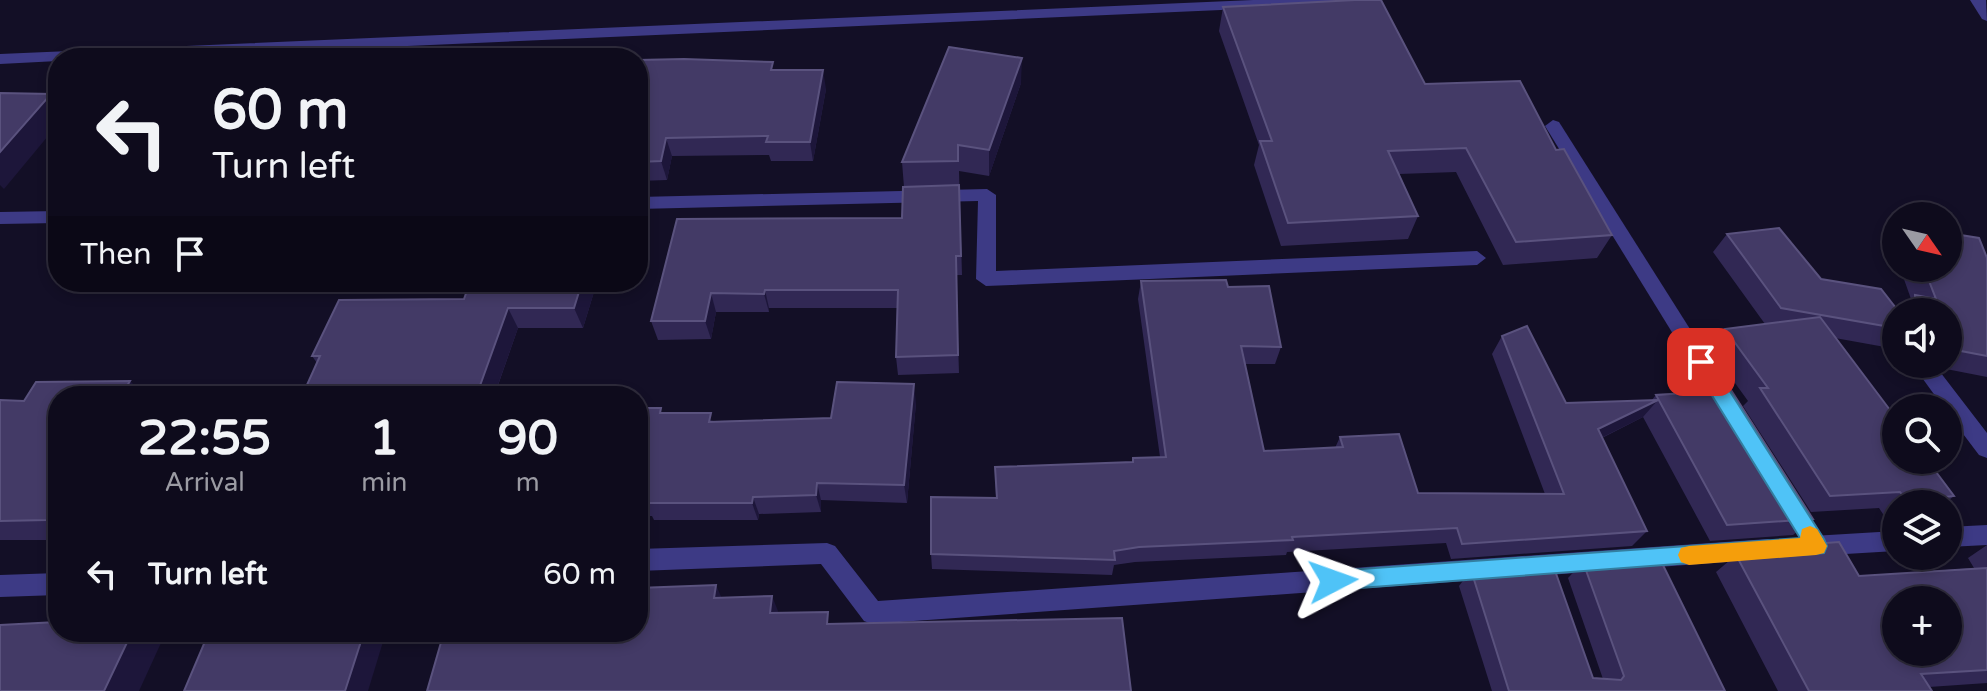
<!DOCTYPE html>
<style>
:root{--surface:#0e0b1c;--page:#171425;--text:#f1f3f6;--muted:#9b9ba3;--line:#2e2b3b}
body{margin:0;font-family:"Varela Round",sans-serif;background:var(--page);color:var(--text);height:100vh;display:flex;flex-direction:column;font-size:30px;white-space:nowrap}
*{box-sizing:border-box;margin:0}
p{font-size:26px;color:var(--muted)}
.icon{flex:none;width:44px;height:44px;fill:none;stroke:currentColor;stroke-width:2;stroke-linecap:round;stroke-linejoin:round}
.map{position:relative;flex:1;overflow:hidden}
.sheet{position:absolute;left:48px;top:386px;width:600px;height:256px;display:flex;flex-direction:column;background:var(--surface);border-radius:32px;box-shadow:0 4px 12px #0003,0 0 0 2px var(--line)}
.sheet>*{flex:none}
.hud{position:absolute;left:48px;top:48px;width:600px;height:244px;border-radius:32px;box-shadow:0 4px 12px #0003,0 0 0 2px var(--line);background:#0e0b1c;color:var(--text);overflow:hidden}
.needle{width:52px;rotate:124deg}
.tools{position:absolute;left:1882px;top:202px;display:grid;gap:16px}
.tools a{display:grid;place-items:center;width:80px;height:80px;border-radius:50%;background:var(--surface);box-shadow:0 4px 12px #0003,0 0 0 2px var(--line);font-size:40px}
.pin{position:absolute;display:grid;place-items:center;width:68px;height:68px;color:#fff;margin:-34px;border-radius:16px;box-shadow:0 4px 12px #0006}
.me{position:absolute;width:88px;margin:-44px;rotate:86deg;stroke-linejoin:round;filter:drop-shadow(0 0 6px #0008)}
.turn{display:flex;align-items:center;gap:28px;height:168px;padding:0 32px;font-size:36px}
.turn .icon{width:104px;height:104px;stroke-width:2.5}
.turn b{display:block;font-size:56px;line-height:68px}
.then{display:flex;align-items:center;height:76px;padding:0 32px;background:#0003;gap:16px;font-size:30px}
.eta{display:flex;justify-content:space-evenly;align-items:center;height:136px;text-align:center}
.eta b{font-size:48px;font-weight:800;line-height:56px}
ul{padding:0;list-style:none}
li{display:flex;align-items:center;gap:24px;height:104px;padding:0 32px}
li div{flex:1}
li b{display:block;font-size:30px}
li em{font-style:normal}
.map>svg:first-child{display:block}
</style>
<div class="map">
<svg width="1987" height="691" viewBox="0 0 1987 691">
<rect width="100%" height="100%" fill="#130f26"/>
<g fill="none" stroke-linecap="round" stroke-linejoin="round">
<g fill="#3d3a85" fill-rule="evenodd">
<path d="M1253,0H1364L1357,4L136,58H58V61L0,64V54Z"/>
<path d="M1970,0H1986L1987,21L1982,19Z"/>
<path d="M1553,120L1559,122L1740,408L1743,414L1740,420L1733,423L1726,420L1545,126Z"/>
<path d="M987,189L996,195V271L1477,251L1486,258L1477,265L986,286L976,279L978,201L638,209V197Z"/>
<path d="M58,211V223L0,224V212Z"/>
<path d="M1912,364H1934L1987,433V458L1979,455L1948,414V408H1944Z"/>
<path d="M1987,525V545L1948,547V527Z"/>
<path d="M1896,531V551L1812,556L1804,553L1801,546L1804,539L1812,536Z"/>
<path d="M1768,539L1776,542L1779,549L1776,556L1768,559L872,624L864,621L821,564L638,571V549L827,543L835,546L878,601Z"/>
<path d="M58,573V595L0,597V575Z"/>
</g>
</g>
<g fill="#312854">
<path d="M1223,7L1425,84L1556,150L1612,235L1597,258L1503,265L1456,172L1399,174L1418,216L1408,239L1281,246L1254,165L1259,145L1219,31Z"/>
<path d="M638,60L775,70L826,89L813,161H771L769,155L672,156L667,180L638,181Z"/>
<path d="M1021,83L989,176L959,171L962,275H956L959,373L898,375L896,357L897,308H769V312H716L711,339L658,340L651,321L677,219L902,218L904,187L902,162Z"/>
<path d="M1727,234L1821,279L1898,312L1911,299L1900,268H1948L1987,258V377L1941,368L1938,364H1948V312H1896V349L1835,338L1954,496L1944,504H1896V516L1885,517L1879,508L1811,512L1743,406L1748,401L1709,347L1725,329L1765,324L1713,252Z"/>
<path d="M1896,241V256L1892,245Z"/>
<path d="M1141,281L1228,287L1281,347L1275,364H1245L1264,451L1335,448L1340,437L1418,493L1545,494L1492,354L1502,336L1566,403L1651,401L1656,395L1813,519L1793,535L1710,541L1643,417L1602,438L1647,531L1632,546L1451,559L1446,543L1287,552L1286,555L1135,562L1114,565L1112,575L932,569L931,554L996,498L995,467L1132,462L1133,458L1160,457L1138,299Z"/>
<path d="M470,282H597L583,328H518L495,394L610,396H302L317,363L312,356L464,299Z"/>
<path d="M58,396V540H0V400L24,401Z"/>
<path d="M916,403L907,503L821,500V512L759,514L758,520H654L652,516H638V408L714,421L831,418Z"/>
<path d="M1987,545V683L1929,687L1932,691H1778L1716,572L1743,549L1859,576L1974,568L1968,558Z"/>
<path d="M1583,562L1725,691H1492L1459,586L1471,570L1593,678L1603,679L1568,578Z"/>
</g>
<g fill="#1d163a">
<path d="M1022,58L1021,83L989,176V150Z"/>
<path d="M823,70L826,89L813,161L810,142Z"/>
<path d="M51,94L58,102V124L4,189L0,185V152Z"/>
<path d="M666,138L672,156L667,180L661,161Z"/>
<path d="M582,282H597L583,328L574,308Z"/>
<path d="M765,290L769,308V312L764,294Z"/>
<path d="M711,293L716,312L711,339L705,321Z"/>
<path d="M508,308L518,328L494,396L477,394Z"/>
<path d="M130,381L145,396H121Z"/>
<path d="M914,384L916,403L907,503L904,485Z"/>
<path d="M1658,400L1643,417L1585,446L1598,429Z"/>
<path d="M817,483L821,500V512L816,495Z"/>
<path d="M753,497L759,514L758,520L752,503Z"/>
<path d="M58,502V528L47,520Z"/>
<path d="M716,585L723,601L714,598Z"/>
<path d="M772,596L778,611L776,629L770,613Z"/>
<path d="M132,632H166L139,691H104Z"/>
<path d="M364,632H386L368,691H345Z"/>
</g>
<g fill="#433a66" stroke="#5a527e" stroke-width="2" fill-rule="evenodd">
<path d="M1355,0H1381L1425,84L1520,81L1556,150L1564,149L1612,235L1516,242L1466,148L1388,151L1418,216L1288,223L1260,141H1272L1223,7Z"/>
<path d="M949,47L1022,58L989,150L958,145V161L902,162Z"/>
<path d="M684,59L773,62L771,70H823L810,142H766L768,136L666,138L661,161L638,162V60Z"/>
<path d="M0,93L51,94L0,152Z"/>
<path d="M959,185L961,256H956L958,355L896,357L898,290H765L764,294L711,293L705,321H651L677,219L902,218L903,187Z"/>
<path d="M1779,228L1821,279L1881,289L1899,312H1896V328L1781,308L1727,234Z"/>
<path d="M1948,233L1979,238L1987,258V356L1961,351L1951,338L1948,337V312H1915V295L1936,299L1924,268H1948Z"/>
<path d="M1226,280L1228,287L1269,286L1281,347L1241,346L1264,451L1343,447L1340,437L1399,434L1418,493L1564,494L1502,336L1527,326L1566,403L1658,400L1598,429L1647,531L1462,544L1457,528L1292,537L1293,540L1139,547L1114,551L1115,560L931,554V497L997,498L995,467L1133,462V458L1166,457L1141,281Z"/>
<path d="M470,282H582L574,308H508L477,394L610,396H302L320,356H312L339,300L464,299Z"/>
<path d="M1820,317L1896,418V460H1927L1954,496L1907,501L1900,492L1830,496L1760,388H1768L1725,329Z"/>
<path d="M130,381L121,396H58V502L47,520L0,521V400L24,401L36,382Z"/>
<path d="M837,382L914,384L904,485L817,483L816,495L753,497L752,503H645L646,499H638V408H661L660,413H711L709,422L831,418Z"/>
<path d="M1731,390L1813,519L1727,525L1656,395Z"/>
<path d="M1839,542L1859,576L1987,568V670L1921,674L1932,691H1809L1736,555H1746L1743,549ZM1896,600H1948V652H1896Z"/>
<path d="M1659,557L1725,691H1509L1471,570L1553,565L1593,678L1621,680L1624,676L1583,562Z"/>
<path d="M716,585L714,598L772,596L770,613L828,612L827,624L1122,618L1131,691H427L444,632H638V588Z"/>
<path d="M58,620V632H132L104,691H0V625L57,622Z"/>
<path d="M209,632H364L345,691H184Z"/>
</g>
<path fill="#4fc3f7" stroke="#337fa1" stroke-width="2" d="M1701,355L1708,357L1824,539L1827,546L1824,553L1333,590L1326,588L1323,581L1326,574L1333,571L1800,538L1695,368L1692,362L1695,357Z"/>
<path fill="#f59e0b" d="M1810,526L1817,529L1827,546L1824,553L1816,555L1689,565L1681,562L1678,555L1681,548L1689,546L1800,538L1802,529Z"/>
</svg>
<div class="tools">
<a><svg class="needle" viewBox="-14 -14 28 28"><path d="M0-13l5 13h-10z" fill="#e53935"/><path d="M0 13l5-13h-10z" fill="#9b9ba3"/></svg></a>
<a><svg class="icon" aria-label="sound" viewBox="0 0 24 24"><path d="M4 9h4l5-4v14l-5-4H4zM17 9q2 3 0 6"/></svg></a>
<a><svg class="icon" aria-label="search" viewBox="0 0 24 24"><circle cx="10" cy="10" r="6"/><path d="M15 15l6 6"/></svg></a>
<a><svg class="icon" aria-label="layers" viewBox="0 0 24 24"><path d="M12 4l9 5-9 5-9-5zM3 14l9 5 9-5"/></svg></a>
<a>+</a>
</div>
<div class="pin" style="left:1701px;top:362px;background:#d93025"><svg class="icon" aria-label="arrive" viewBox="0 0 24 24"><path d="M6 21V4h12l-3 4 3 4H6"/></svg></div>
<svg class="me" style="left:1333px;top:581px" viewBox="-20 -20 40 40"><path d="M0-17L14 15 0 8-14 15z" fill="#4fc3f7" stroke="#fff" stroke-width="4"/></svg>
<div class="hud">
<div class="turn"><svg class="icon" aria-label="left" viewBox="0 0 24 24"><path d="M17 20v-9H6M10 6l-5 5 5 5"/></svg><div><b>60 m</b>Turn left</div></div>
<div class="then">Then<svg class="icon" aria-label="arrive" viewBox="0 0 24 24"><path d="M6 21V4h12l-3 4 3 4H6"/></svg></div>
</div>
<section class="sheet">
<div class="eta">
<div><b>22:55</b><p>Arrival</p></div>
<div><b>1</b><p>min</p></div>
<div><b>90</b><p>m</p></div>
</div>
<ul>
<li><svg class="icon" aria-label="left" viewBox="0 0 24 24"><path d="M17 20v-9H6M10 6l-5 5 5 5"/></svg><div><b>Turn left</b></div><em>60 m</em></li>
</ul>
</section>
</div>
